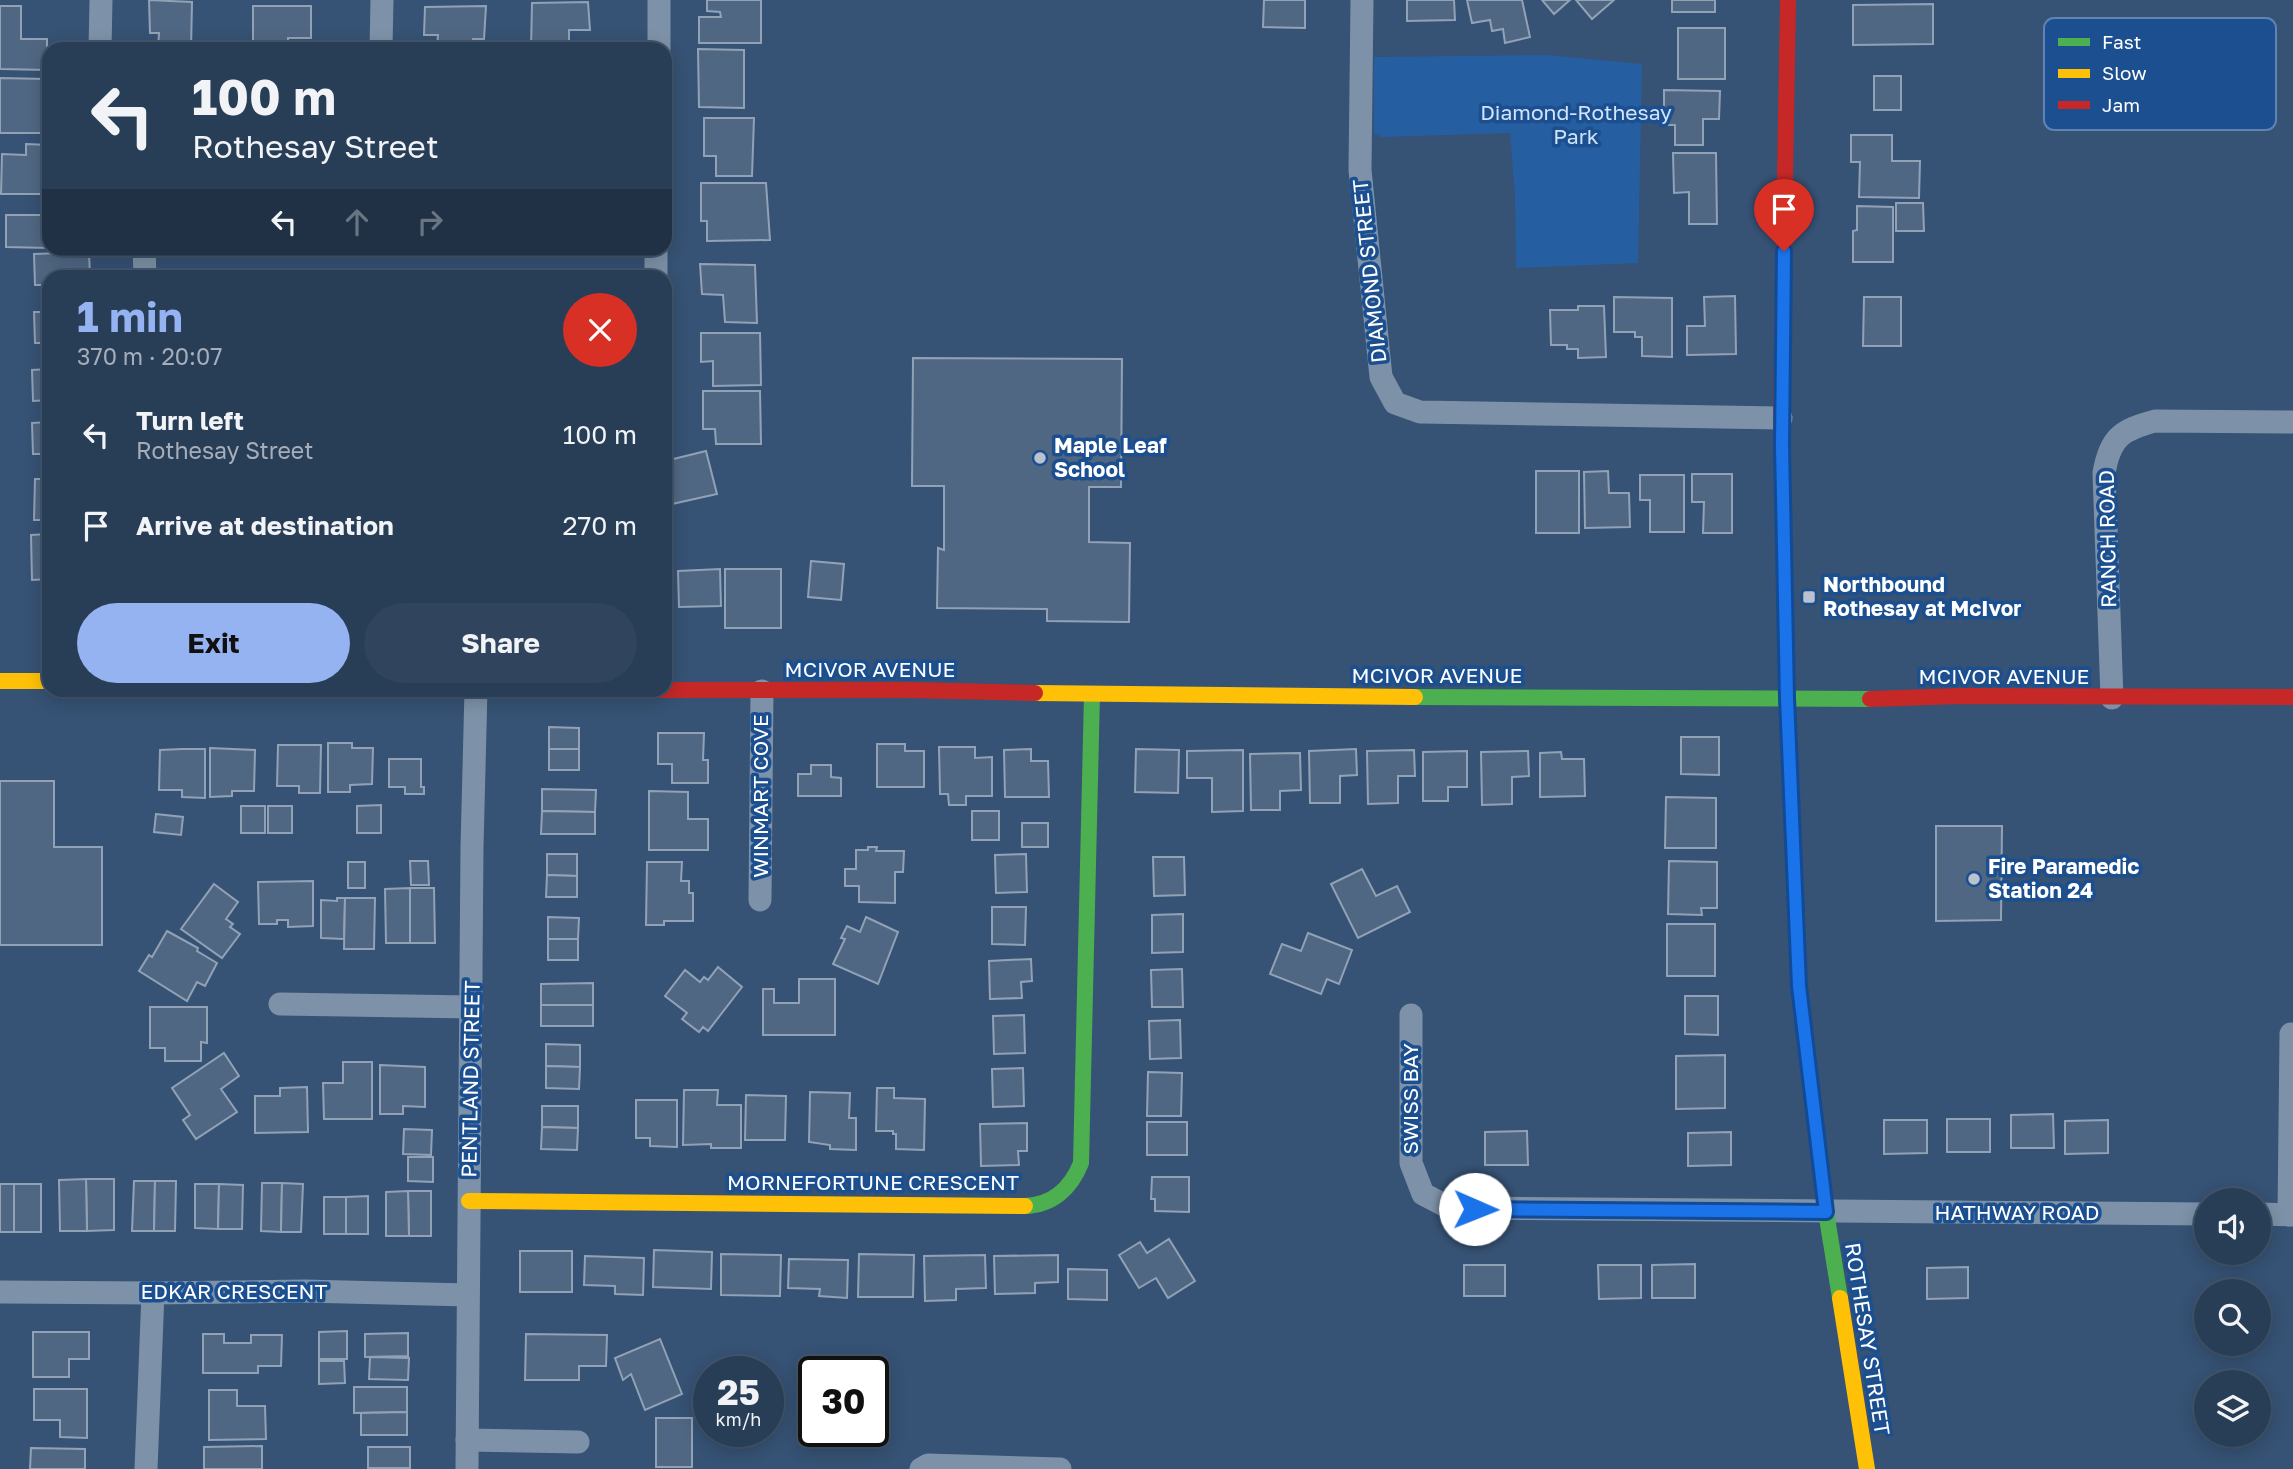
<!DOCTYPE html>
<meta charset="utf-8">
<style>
:root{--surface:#283e57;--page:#30455d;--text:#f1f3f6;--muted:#a5aeba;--line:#44576d;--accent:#95b2f1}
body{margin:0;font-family:"Golos Text",sans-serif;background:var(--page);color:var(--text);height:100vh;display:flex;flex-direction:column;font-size:26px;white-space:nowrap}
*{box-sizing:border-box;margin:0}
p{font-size:23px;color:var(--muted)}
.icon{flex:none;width:38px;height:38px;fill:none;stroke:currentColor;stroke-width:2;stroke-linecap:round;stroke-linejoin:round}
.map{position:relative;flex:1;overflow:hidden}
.details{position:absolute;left:42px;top:270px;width:630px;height:427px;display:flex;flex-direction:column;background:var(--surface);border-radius:21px;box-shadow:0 4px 18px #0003,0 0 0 2px var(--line)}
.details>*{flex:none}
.top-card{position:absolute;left:42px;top:42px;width:630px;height:214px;border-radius:21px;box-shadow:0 4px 18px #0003,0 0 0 2px var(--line);background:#283e57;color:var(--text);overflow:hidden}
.fabs{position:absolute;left:2194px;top:1188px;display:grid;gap:14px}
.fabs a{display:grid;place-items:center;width:77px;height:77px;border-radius:50%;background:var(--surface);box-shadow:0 4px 18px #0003,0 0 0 2px var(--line);font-size:35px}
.speed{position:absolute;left:693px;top:1356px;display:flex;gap:14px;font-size:35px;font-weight:700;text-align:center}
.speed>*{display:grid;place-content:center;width:91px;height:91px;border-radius:50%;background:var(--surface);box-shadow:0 4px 18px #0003,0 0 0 2px var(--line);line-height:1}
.speed small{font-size:18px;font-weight:400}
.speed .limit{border:4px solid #111;border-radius:10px;background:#fff;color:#111}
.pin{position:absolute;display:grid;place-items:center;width:60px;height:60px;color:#fff;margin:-72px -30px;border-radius:50% 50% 50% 0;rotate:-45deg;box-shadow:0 0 7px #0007}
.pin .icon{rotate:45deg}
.me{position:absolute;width:77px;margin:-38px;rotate:91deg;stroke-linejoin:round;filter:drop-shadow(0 0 5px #0008)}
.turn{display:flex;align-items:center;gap:24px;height:147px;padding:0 35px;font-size:32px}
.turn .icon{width:91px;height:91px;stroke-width:2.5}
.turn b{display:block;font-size:49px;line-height:60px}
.lanes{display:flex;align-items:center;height:66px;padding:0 35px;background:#0003;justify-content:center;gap:35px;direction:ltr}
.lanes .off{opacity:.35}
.round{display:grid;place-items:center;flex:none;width:74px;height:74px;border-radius:37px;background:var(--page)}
.overview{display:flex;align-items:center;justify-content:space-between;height:119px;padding:0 35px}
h1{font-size:42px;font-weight:700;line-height:52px;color:var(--accent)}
.action{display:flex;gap:14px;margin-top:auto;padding:14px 35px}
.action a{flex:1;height:80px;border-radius:42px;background:var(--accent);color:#111;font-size:28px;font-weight:700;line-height:80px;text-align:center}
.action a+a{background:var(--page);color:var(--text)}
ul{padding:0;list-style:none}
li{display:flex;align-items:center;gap:21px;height:91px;padding:0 35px}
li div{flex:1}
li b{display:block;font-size:26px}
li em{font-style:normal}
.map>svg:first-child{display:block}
</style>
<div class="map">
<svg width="2293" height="1469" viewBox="0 0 2293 1469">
<rect width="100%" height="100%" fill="#365274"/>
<path fill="#265fa1" d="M1547,55L1642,64L1638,263L1516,268L1515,195L1510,133L1381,137L1374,133V57Z"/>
<g fill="#506783" stroke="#92a2b6" stroke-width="2">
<path d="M149,0L192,2L191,49H158L159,33H150Z"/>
<path d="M707,0H761V43H699V17H721L720,12L707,11Z"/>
<path d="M1264,0H1305V28L1263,27Z"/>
<path d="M1407,0H1454L1455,20L1407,21Z"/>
<path d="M1467,0H1522L1530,37L1505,43L1503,29L1492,31L1490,20L1472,23Z"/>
<path d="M1542,0H1570L1554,14Z"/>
<path d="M1576,0H1614L1592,19Z"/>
<rect x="1672" y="0" width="43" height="12"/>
<path d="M588,2L590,30H569V49H531L532,3Z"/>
<path d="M1933,4V44L1853,45V5Z"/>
<path d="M0,6H21V39H47V70L0,69Z"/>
<path d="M253,6H311V38H288V49H253Z"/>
<path d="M486,6L484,39H473V49H437L438,35H424L425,7Z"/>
<rect x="1678" y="28" width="47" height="51"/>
<path d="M698,49L744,50V108L699,107Z"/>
<rect x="1874" y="76" width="27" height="34"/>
<path d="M0,78L46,79L45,133H0Z"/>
<path d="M1664,90L1720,91L1719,119H1703V145H1675V125H1664Z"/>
<path d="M704,118H754L752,176H716V156H704Z"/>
<path d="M1851,135H1892V161H1920L1919,198L1859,197L1860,162H1851Z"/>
<path d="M26,144L49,145V194H1L2,154L26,155Z"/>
<path d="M1673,153H1716L1717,224H1689V192L1674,193Z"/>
<path d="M701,183H766L770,240L707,241V221H701Z"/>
<path d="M43,199H49V248L6,247V215H42Z"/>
<path d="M1896,203H1923L1924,231H1896Z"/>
<path d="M1857,206L1893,207V262H1853V231L1857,230Z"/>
<path d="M557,248H587V255L557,254Z"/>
<path d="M89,252L90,276H49V285H35L34,254Z"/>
<path d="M700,264L755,265L757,323L725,322L723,295L702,294Z"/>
<path d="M1735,296L1736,354L1687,355V326H1705L1704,297Z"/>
<path d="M1614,297L1672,298V357L1642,356V337H1635V332H1614Z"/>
<path d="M1864,297H1901V346H1863Z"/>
<path d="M1578,306H1604L1606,357L1578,358V349H1567V345H1551L1550,310H1578Z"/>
<path d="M34,312H49V343H35Z"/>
<path d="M701,333H760L761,385L713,386V361L701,362Z"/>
<path d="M913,358L1122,359L1121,487H1089V542L1130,543L1129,622L1047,621V609L937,608L938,548L944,550V486H912Z"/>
<path d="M49,369V400L33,401L32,370Z"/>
<path d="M703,391H760L761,444H716L715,429H703Z"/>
<path d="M49,422V454H33L32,423Z"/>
<path d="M706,451L717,494L672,504L665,461Z"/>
<rect x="1536" y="471" width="43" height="62"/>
<path d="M1608,471L1609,493H1629L1630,527L1585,528L1584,472Z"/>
<path d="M1692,474H1732V533H1703L1704,502H1692Z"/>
<path d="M1640,475H1684V532H1650V500H1640Z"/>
<path d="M35,479H49V520H34Z"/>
<path d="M49,534V579L32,580L31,535Z"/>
<path d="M811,561L844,564L841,600L808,597Z"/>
<path d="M720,569L721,606L679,607L678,571Z"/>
<rect x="725" y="569" width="56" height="59"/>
<path d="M665,579H667L668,629H665Z"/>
<path d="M44,602H49V635H43Z"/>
<path d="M549,727L579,728V749H549Z"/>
<path d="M658,733H704L703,760H708V783H672V764H658Z"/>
<path d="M1681,737H1719V775L1681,774Z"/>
<path d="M328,743H352V748H373L372,784L350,785V792H328Z"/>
<path d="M877,744H905V751H924V787H877Z"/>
<path d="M278,745H321L320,793H299V786H277Z"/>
<path d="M939,747H975V758L992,757V796H966V805H949L948,794H940Z"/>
<path d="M210,748L255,750L254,791H232V796L210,797Z"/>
<path d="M182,749H205V798L182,797V790H159L160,750Z"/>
<rect x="549" y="749" width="30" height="21"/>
<path d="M1031,749V761H1048L1049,797H1005L1004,750Z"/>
<path d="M1136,749L1179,750L1178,793L1135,792Z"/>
<path d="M1356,749L1357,775L1340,776V803H1310L1309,751Z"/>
<path d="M1243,750V811L1212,812V778H1187V751Z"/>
<path d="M1414,750L1415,776H1398V803L1368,804L1367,751Z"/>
<path d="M1467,751V787H1448V801H1423V752Z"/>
<path d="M1528,751L1529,776L1512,777V804L1482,805L1481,752Z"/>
<path d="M1561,752L1562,759H1584L1585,796L1540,797V753Z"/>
<path d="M1300,753L1301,790L1280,791V810H1251L1250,754Z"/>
<path d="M389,759H421V787H424V794H405V787H389Z"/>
<path d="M811,765H831V777L841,778V796H798V774H811Z"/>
<path d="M0,781H54V847H102V945H0Z"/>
<path d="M542,789L596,790L595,812L542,811Z"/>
<path d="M649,791L688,792V819H708V850H649Z"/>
<path d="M1666,797L1716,798V848H1665Z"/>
<path d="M381,805V833H357V806Z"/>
<rect x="241" y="806" width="24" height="27"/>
<rect x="268" y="806" width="24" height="27"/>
<path d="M542,811L595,812V834H541Z"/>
<rect x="972" y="811" width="27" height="29"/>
<path d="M156,814L183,817L181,835L154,832Z"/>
<rect x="1022" y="823" width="26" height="24"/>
<path d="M1936,826H2002L2001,920L1936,921Z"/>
<path d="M868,847H877L876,851H904L903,872H895V903L859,902V886H845V869H856V850H868Z"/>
<path d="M547,854H577V876L547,875Z"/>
<path d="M1026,854L1027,892L996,893L995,855Z"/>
<path d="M1153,857H1184L1185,895L1154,896Z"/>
<path d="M410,861H428L429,885H411Z"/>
<path d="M1669,861L1717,862V908H1701L1702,915L1668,914Z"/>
<rect x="348" y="862" width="17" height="26"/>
<path d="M647,862H682L681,881H689V893H693V921H664V925H646Z"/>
<path d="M1362,869L1376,896L1397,886L1410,912L1358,938L1331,884Z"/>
<path d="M547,875L577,876V897H546Z"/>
<path d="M313,881V926L288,927V920H277V924H259L258,882Z"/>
<path d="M214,884L238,902L226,919L233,924L230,927L240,934L222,958L181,929Z"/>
<path d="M410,888V943H386L385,889Z"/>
<path d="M410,888H434L435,943H410Z"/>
<path d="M337,898H345L344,939L321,938V900L337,901Z"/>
<path d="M345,898H375L374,949H344Z"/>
<path d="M992,907H1026L1025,945L992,944Z"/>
<path d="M1183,914V952L1152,953V915Z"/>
<path d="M548,917L579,918L578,939H548Z"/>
<path d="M866,917L898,932L878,984L833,964L845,939L841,938L847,926L860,932Z"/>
<rect x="1667" y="924" width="48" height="52"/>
<path d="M167,931L198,948L197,951L217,963L205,986L197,982L187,1001L139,971L149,955L152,957Z"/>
<path d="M1308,933L1352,950L1339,984L1327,979L1321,994L1270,974L1282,944L1301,951Z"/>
<rect x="548" y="939" width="30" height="21"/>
<path d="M1031,959L1032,981L1021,982L1022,998L990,999L989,961Z"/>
<path d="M718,967L742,987L708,1031L703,1027L699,1032L682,1019L687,1013L665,996L685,970L700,982L704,977L708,980Z"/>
<path d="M1182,969L1183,1007H1152L1151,970Z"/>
<path d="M799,979H835V1035H763V989H774V1003H799Z"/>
<path d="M593,983V1005H541V984Z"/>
<path d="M1685,996H1718V1035L1685,1034Z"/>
<rect x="541" y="1005" width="52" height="21"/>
<path d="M150,1007H207V1043L201,1042V1061H165V1048H150Z"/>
<path d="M1024,1015L1025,1053L994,1054L993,1016Z"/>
<path d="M1180,1020L1181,1058L1150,1059L1149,1021Z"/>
<path d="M546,1044L580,1045V1067L546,1066Z"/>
<path d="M224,1053L239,1076L221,1089L237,1112L196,1139L183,1120L190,1115L172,1088Z"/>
<path d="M1725,1055V1108L1676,1109V1056Z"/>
<path d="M343,1062H372V1119H324L323,1083H343Z"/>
<path d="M380,1065L425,1067V1107L403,1106V1114H380Z"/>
<path d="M546,1066L580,1067L579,1089L546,1088Z"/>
<path d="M1023,1068L1024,1106L993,1107L992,1069Z"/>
<path d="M1148,1072L1182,1073L1181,1116H1147Z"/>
<path d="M307,1087L308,1132L255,1133V1096H280V1088Z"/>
<path d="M877,1088H894V1098L925,1099L924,1150L896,1149V1134H893V1131H876Z"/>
<path d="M684,1090H718L717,1105H741V1148H711V1144L683,1145Z"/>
<path d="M810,1092L850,1093L849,1118H856V1150L830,1149V1145L809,1142Z"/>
<path d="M746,1095L786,1096L785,1140H745Z"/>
<path d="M636,1100H677V1147L650,1146V1138H636Z"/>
<path d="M542,1106H578V1128L542,1127Z"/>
<path d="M2053,1114L2054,1148H2011V1115Z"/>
<rect x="1947" y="1119" width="43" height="33"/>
<path d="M1884,1120H1927V1153L1884,1154Z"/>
<path d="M2108,1120V1153L2065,1154V1121Z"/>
<rect x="1147" y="1122" width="40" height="33"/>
<path d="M1027,1123V1151H1018L1019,1165L981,1166L980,1124Z"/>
<path d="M542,1127L578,1128L577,1150L541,1149Z"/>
<path d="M404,1129L432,1130L431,1155L403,1154Z"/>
<path d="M1527,1131L1528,1165H1485V1132Z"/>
<path d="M1731,1132V1165L1688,1166V1133Z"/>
<path d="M408,1157H433V1182L408,1181Z"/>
<path d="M1152,1177H1189V1212L1155,1211V1199H1151Z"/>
<path d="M86,1179H114V1230L87,1231Z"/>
<path d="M86,1179L87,1231H60L59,1180Z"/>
<path d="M134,1181H155L154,1231H132Z"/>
<path d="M155,1181H176L175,1231H154Z"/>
<path d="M262,1183H282L281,1232L261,1231Z"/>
<path d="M282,1183L303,1184L301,1232H281Z"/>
<rect x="0" y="1184" width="14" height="48"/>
<rect x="14" y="1184" width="27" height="48"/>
<path d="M195,1184H219L218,1229L195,1228Z"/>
<path d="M219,1184L243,1185L242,1229H218Z"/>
<path d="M408,1191H431V1236H409Z"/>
<path d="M408,1191L409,1236H386V1192Z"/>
<path d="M368,1196V1234H346V1197Z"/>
<rect x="324" y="1197" width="22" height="37"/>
<path d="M1169,1239L1195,1281L1168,1298L1156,1278L1139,1288L1119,1255L1140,1242L1147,1253Z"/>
<path d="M654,1250L712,1252L711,1289L653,1287Z"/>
<rect x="520" y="1251" width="52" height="41"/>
<path d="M721,1254L781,1255L780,1296L721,1295Z"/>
<path d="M859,1254L914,1255L913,1297H858Z"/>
<path d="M985,1255L986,1288L956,1289V1300L925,1301L924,1256Z"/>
<path d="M1058,1255V1282L1035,1283V1293L995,1294L994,1256Z"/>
<path d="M585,1256L644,1258L643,1295L615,1294V1286L584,1285Z"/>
<path d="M789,1259L848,1260L847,1298L819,1296L820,1289L788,1288Z"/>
<path d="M1695,1264V1298H1652V1265Z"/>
<rect x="1464" y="1265" width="41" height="31"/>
<path d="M1598,1265H1641V1298L1599,1299Z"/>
<path d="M1968,1267V1298L1927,1299V1268Z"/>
<path d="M1068,1269L1107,1270V1300L1068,1299Z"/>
<path d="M347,1331V1359H319V1332Z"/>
<path d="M33,1332H89V1359H69V1377H33Z"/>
<path d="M408,1333V1356L365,1357V1334Z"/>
<path d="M203,1334H224V1343H251V1335H282L281,1366H258V1373H203Z"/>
<path d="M526,1334L607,1335L606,1366H579V1380H525Z"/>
<path d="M660,1339L682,1394L645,1410L631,1374L623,1380L615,1358Z"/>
<path d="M370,1357L409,1358L408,1380L369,1379Z"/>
<path d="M319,1361H344L345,1383L319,1384Z"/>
<path d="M354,1387H407V1412L354,1413Z"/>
<path d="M34,1389H87V1438L60,1437V1420H34Z"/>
<path d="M209,1390H237V1406H265L266,1439L209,1440Z"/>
<path d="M407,1412V1435H361V1413Z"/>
<rect x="656" y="1418" width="36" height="49"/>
<path d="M262,1446V1469H204V1447Z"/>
<rect x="368" y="1447" width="42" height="21"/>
<path d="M31,1448L85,1449V1469H30Z"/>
<rect x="368" y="1468" width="42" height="1"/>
</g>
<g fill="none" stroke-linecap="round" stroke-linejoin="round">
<g stroke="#7d92a8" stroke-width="23">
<path d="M1362,0L1360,170L1381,377L1395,403L1420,412L1781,418"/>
<path d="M100,49L101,0"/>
<path d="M381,49L382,0"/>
<path d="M659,49V0"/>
<path d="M144,248L145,276"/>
<path d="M656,276V248"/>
<path d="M2112,698L2104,473C2110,438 2121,430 2155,421L2293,422"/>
<path d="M760,900L762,691"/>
<path d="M280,1004L472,1007"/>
<path d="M1411,1015V1163L1423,1194L1450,1208L2207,1214"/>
<path d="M2259,1214L2293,1215"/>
<path d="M2289,1215L2291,1034"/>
<path d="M0,1292L153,1293L304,1291L468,1295"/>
<path d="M467,1440L578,1442"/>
<path d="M146,1469L153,1293"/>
<path d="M467,1469L472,847L476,690"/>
<path d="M921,1469L928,1465L1060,1469"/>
</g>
<g stroke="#4caf50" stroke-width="16">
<path d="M1415,697L1870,699"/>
<path d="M1804,1025L1826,1212L1840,1298"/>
<path d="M1025,1206C1053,1205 1071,1188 1081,1163L1092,694"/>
</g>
<g stroke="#ffc107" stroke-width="16">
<path d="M1784,559L1787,698L1799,986L1804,1025"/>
<path d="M0,681H49"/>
<path d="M1035,693L1415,697"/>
<path d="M469,1201L1025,1206"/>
<path d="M1840,1298L1867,1469"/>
</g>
<g stroke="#c62828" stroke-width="16">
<path d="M1784,559L1781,418L1788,0"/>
<path d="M581,690H908L1035,693"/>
<path d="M1870,699L1960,696L2293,697"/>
</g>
</g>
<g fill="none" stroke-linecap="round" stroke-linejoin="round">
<defs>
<path id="route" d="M1475,1209L1826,1212L1799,986L1787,698L1782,446L1784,251"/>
</defs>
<use href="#route" stroke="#114b97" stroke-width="18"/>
<use href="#route" stroke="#1a73e8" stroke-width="12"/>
</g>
<g fill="#b9c2ce" stroke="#1b4f8f" stroke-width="2.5">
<circle cx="1040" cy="458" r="7"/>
<rect x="1802" y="590" width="14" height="14" rx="3.5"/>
<circle cx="1974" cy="879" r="7"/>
</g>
<g text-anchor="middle" stroke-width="7" stroke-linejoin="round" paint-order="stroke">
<g font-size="21" fill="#cfe3fa" stroke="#1b4f8f">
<text x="1576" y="120">Diamond-Rothesay<tspan x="1576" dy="24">Park</tspan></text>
</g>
<g font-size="21" fill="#fff" stroke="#1b4f8f">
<text transform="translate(1370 271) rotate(-96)" y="7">DIAMOND STREET</text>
<text transform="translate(2108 539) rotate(-91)" y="7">RANCH ROAD</text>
<text x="870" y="677">MCIVOR AVENUE</text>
<text x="1437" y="683">MCIVOR AVENUE</text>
<text x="2004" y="684">MCIVOR AVENUE</text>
<text transform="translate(761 796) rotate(-90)" y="7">WINMART COVE</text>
<text transform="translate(471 1079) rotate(-89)" y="7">PENTLAND STREET</text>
<text transform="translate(1411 1099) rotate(-90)" y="7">SWISS BAY</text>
<text x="873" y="1190">MORNEFORTUNE CRESCENT</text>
<text x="2017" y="1220">HATHWAY ROAD</text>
<text x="234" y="1299">EDKAR CRESCENT</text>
<text transform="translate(1867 1339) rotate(81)" y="7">ROTHESAY STREET</text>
</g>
<g font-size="21" font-weight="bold" fill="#fff" stroke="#1b4f8f" text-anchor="start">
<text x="1054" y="453">Maple Leaf<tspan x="1054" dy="24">School</tspan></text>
<text x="1823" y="592">Northbound<tspan x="1823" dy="24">Rothesay at McIvor</tspan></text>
<text x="1988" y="874">Fire Paramedic<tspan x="1988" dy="24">Station 24</tspan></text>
</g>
</g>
<rect x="2044" y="18" width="232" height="112" rx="10" fill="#1b4f8f" stroke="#5f84b1" stroke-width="2"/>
<rect x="2058" y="38" width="32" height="8" fill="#4caf50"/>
<rect x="2058" y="69" width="32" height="9" fill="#ffc107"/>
<rect x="2058" y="101" width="32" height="8" fill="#c62828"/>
<g font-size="19" fill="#fff">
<text x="2102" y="49">Fast</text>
<text x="2102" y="80">Slow</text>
<text x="2102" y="112">Jam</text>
</g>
</svg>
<div class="fabs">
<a><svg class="icon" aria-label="sound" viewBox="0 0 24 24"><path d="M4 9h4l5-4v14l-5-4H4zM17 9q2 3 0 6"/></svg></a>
<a><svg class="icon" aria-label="search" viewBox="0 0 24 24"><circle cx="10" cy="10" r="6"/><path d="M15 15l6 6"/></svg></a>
<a><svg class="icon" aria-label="layers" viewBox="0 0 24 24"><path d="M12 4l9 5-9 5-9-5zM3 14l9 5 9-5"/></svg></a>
</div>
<div class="speed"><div>25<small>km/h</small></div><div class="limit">30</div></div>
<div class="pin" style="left:1784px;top:251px;background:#d93025"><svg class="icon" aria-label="arrive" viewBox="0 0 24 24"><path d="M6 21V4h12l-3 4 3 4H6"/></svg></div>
<svg class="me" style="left:1475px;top:1209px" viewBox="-20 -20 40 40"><circle r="19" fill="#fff"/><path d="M0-13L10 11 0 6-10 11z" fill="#1a73e8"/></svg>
<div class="top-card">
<div class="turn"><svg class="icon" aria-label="left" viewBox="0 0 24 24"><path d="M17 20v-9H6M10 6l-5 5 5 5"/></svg><div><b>100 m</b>Rothesay Street</div></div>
<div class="lanes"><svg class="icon" aria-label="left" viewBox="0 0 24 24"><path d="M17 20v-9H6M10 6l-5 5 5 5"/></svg><svg class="icon off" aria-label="ahead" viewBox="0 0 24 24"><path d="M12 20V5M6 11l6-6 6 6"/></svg><svg class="icon off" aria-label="right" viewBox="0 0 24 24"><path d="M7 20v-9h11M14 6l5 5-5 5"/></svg></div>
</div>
<section class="details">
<div class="overview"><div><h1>1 min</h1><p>370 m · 20:07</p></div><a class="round" style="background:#d93025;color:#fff"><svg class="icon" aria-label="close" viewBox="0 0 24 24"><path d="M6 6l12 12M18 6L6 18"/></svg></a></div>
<ul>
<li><svg class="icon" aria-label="left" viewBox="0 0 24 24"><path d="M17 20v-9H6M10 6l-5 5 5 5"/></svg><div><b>Turn left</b><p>Rothesay Street</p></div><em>100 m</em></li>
<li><svg class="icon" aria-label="arrive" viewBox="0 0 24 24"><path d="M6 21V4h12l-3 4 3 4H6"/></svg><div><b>Arrive at destination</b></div><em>270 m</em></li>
</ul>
<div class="action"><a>Exit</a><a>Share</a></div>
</section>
</div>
